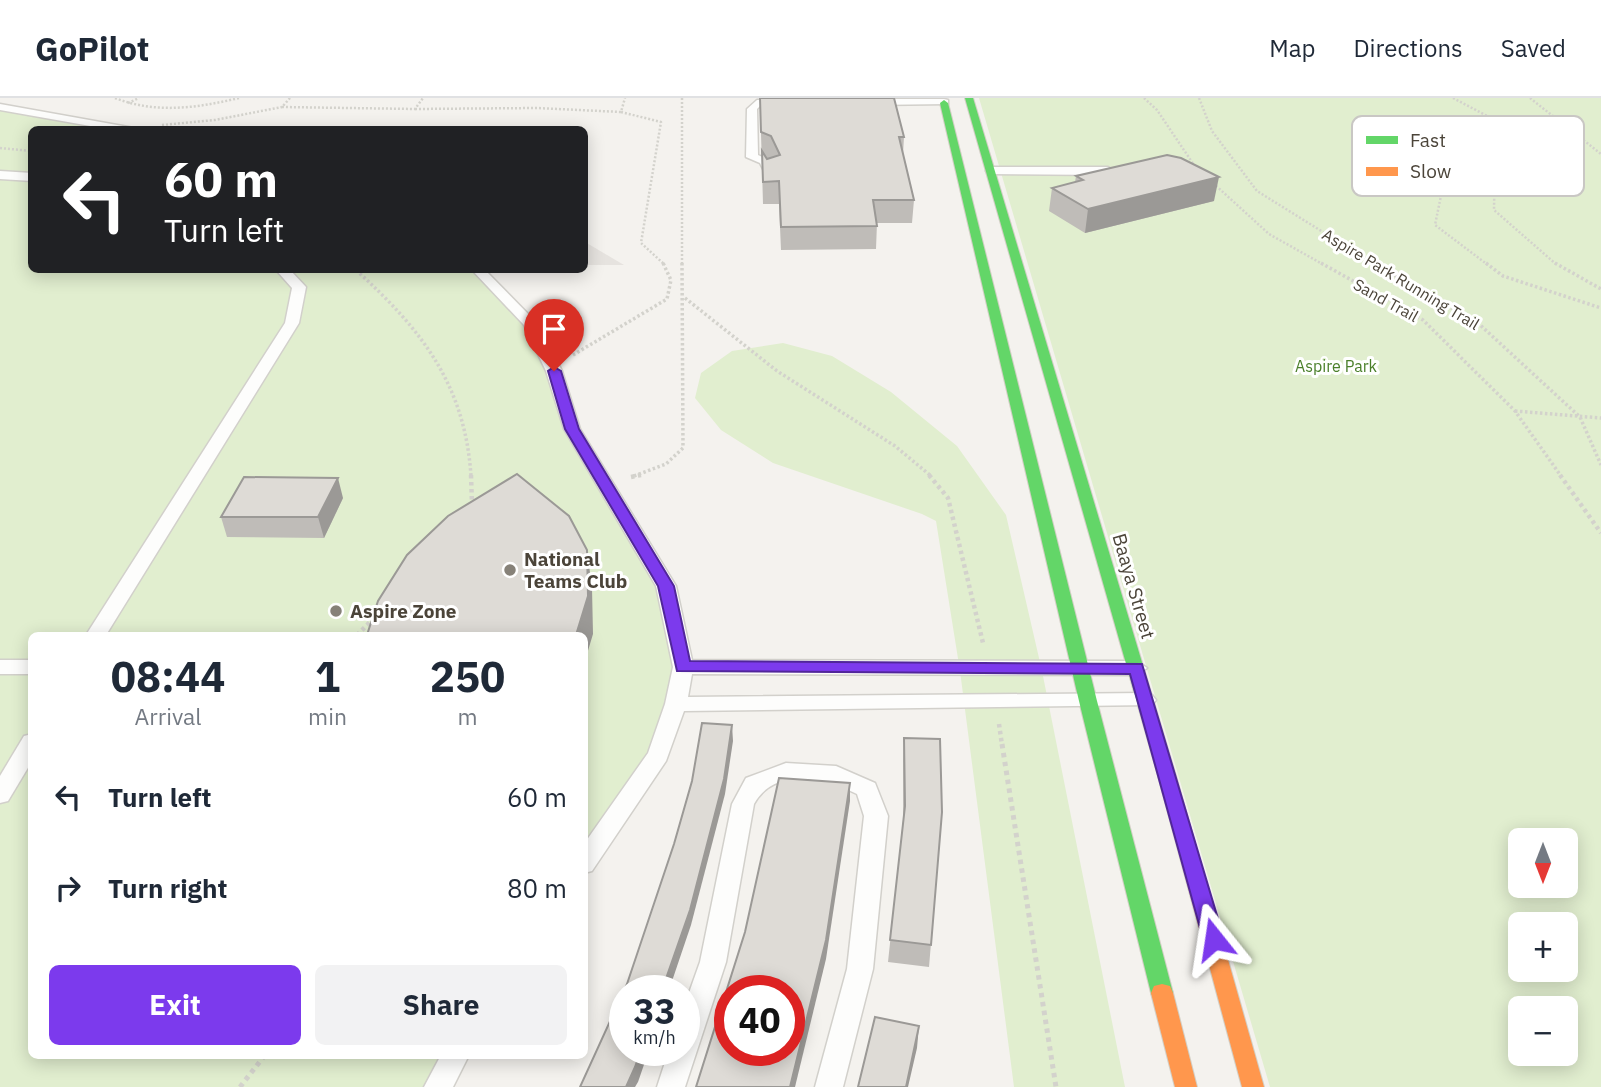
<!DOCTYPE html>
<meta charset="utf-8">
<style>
:root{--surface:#fff;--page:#f2f2f3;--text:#1f2937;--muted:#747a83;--line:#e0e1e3;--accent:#7c3aed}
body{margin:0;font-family:"IBM Plex Sans",sans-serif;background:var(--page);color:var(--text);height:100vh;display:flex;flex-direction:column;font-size:26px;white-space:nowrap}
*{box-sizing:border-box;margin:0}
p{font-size:23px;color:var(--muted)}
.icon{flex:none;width:38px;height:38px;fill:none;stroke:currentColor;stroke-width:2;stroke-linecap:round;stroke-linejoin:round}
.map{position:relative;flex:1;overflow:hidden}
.side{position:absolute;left:28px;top:534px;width:560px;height:427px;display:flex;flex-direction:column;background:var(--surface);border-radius:10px;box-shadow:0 4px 18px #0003}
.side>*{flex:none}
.banner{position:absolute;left:28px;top:28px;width:560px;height:147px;border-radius:10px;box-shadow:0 4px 18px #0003;background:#202124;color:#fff;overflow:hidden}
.needle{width:46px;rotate:180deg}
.fabs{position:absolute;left:1508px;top:730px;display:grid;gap:14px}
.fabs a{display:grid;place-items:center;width:70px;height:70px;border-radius:10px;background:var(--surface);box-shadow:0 4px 18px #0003;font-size:35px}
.speed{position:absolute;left:609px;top:877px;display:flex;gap:14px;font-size:35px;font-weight:700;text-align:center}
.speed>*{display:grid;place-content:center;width:91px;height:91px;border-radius:50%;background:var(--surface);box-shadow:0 4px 18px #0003;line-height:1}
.speed small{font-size:18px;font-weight:400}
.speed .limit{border:10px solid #d22;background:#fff;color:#111}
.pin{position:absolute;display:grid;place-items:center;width:60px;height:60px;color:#fff;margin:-72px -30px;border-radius:50% 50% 50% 0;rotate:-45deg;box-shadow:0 0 7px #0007}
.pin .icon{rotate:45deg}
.me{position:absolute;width:77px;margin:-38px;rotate:345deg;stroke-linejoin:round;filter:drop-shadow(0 0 5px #0008)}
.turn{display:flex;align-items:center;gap:24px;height:147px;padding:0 21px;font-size:32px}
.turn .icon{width:91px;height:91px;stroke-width:2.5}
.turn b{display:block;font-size:49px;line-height:60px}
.eta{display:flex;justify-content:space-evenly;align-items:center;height:119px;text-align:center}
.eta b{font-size:42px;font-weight:800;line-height:49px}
.primary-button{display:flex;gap:14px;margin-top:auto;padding:14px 21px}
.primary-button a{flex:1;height:80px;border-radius:10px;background:var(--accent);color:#fff;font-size:28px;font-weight:800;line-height:80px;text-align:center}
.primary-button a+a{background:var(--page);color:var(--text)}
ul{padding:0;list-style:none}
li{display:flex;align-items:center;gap:21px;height:91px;padding:0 21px}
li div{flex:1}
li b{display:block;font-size:26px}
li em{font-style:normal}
header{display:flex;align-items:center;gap:42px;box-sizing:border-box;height:98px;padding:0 35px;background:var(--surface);border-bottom:2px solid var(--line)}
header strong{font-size:33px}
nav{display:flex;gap:38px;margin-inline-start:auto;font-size:24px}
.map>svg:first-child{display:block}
</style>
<header>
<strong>GoPilot</strong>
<nav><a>Map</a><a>Directions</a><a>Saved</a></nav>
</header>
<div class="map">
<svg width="1601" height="989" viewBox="0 0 1601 989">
<rect width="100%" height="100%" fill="#f4f2ee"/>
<g fill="#e1eecf" fill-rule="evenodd">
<path d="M979,0H1601V989H1270ZM1521,742H1566V788H1521ZM1521,826H1566V872H1521ZM1521,910H1566V956H1521Z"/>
<path d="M0,9C47,12 93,27 140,31L32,32V172H478L530,225L572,331L666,488L683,569L658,657L585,766L584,537H32V957H455L438,989H0Z"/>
<path d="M783,245L832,258L891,294L957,348L1006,417L1042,573L1125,989H1014L960,573L936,423L922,416L773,365L721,332L695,300L701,275L732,253Z"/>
</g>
<path fill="#e6e3df" d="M585,144L624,167H585Z"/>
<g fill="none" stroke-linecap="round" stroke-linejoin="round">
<defs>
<g id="lane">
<path d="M944,1L948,2V6L871,7L866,4L871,1Z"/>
<path d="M757,2L785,1L790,4L785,7L760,8L757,11L758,57L771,63L778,78L772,82L768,81L760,65L746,59L747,11Z"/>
<path d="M0,6L145,32H113L0,12Z"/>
<path d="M992,69H1108L1114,73L1108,77L988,76L986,73Z"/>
<path d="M0,73L32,75V83L0,81Z"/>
<path d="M276,172H290L306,189L299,225L106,537H86L285,225L292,190Z"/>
<path d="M472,172H485L537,225L562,273L580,331L676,488L692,562L1137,563L1147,570L1137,577L692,576L688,599L1145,595L1152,597L1156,602L1152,607L684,613L666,663L592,773L584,775V746L648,655L665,606L673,569L656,488L564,331L546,273L524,227Z"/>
<rect x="0" y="562" width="32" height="14"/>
<path d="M32,636V663L8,703L0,705V678L24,638Z"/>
<path d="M786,665L836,668L875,685L888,718L873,871L843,989H815L847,871L864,718L857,696C825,681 775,668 754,706L726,864L685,989H657L669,952H684V909L700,864L732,706L746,680Z"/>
<path d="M441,957H469L453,989H424Z"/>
</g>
<g id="fast">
<path d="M965,0H973L1176,678L1173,683L1167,685L1161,683L1158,678Z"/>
<path d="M944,2L948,5L1097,603L1173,895L1170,902L1162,904L1154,902L1151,895L1079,603L940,5Z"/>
</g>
<g id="slow">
<path d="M1167,671L1173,673L1176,678L1264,989H1242L1158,678L1161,673Z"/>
<path d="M1162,886L1170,888L1173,895L1197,989H1175L1151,895L1154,888Z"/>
</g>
</defs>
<use href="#lane" stroke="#d2d0cb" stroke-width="3"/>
<use href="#fast" stroke="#d3cfc5" stroke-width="2"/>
<use href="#slow" stroke="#d3cfc5" stroke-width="2"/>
<g stroke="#d3d2cc" stroke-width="2.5" stroke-dasharray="2 2" stroke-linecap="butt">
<path d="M115,0C156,16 197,10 239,0"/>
<path d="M290,0L282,9L415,11L423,0"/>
<path d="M682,0V167"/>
<path d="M1144,0L1157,12L1196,70"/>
<path d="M1199,0L1212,33L1257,93L1376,167"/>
<path d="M1453,0L1491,20L1495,54L1494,112L1557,167"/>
<path d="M1530,0L1601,56"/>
<path d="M128,5L139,0"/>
<path d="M415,11L537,10L621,14L625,0"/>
<path d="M621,14L661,24L641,145L665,167"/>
<path d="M162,27L215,22L282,9"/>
<path d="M0,50L31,53"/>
<path d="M1213,85L1269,136L1324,167"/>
<path d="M1488,167L1435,127L1444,83L1495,54"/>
</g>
<g stroke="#d3d2cc" stroke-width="3.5" stroke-dasharray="2.5 2.5" stroke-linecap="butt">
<path d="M1321,165L1423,222L1515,313L1561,378"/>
<path d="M1373,165L1478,225L1580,319L1601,367"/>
<path d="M1486,165L1503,178L1601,210"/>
<path d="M1555,165L1601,191"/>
<path d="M356,172C422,232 465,287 471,378"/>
<path d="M685,200L777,273L895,348L931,378"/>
<path d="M573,257L667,201L671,182L663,165"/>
<path d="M1515,313L1601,320"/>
<path d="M634,378L666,366L683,350L682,165"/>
</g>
<g stroke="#d3d2cc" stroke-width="4.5" stroke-dasharray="3.5 3.5" stroke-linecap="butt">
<path d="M471,377L472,406"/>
<path d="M929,377L948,400L983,545"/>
<path d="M1560,377L1601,435"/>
<path d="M631,379L641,377"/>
<path d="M357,537L376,518"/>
<path d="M999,626L1002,647"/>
</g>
<g stroke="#d3d2cc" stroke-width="5" stroke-dasharray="4.5 4.5" stroke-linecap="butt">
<path d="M1002,646L1056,989"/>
<path d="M240,989L265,957"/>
</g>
<use href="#lane" fill="#fdfdfc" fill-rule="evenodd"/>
<use href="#fast" fill="#63d668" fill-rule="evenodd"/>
<use href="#slow" fill="#ff974d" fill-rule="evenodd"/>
</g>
<g fill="#bfbcb8">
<path d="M760,0L904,39L903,56L914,102L912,125H877L876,151L781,152L779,106H763Z"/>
<path d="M1076,78L1214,103L1085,135L1049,113L1052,90L1075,84Z"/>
<path d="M343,400L324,440L227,439L221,419Z"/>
<path d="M904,640L942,714L929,869L888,864L903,722V662Z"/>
</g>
<g fill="#9b9996">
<path d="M1219,79L1214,103L1085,135L1088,111Z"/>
<path d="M338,380L343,400L324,440L318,419Z"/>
<path d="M587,452L592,490L593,536L584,566V537H576Z"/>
<path d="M732,627L733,643L725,696L691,827L669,892H662Z"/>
<path d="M850,685V703L826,861L795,989H790Z"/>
<path d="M919,928L917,950L908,989H906Z"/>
<path d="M641,952H649L638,984L635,989H626Z"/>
</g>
<g fill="#dedbd6" stroke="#9b9996" stroke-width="2" fill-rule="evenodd">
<path d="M760,0H894L904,39H899L914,102H873L877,128L781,129L779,83L763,84L762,53L767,61L780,57L771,38L761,34Z"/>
<path d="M1167,57L1181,60L1219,79L1088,111L1052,90L1083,82L1076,78Z"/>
<path d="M517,376L569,418L587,452L588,498L576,537H367L378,503L407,457L448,418Z"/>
<path d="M244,379L338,380L318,419H221Z"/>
<path d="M702,625L732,627L724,681L690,812L662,892H625V952H641L635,969L626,989H580L627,886L674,746L692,683Z"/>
<path d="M904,640L940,641L942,714L931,847L890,842L905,708Z"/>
<path d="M779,680L850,685L826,842L790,989H696L745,834ZM730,892H789V952H730Z"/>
<path d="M875,919L919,928L906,989H858Z"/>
</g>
<path fill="#7c3aed" stroke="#51269a" stroke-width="2" d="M554,269L561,273L579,331L674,488L690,563L1142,566L1224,841L1221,847L1214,849L1206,847L1203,841L1130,576L677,573L658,488L565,331L548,273Z"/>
<g fill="#868178" stroke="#fff" stroke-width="2.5">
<circle cx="510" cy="472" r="7"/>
<circle cx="336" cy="513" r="7"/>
</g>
<g text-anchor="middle" stroke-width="6" stroke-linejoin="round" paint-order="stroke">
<g font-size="16" fill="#4b4439" stroke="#fff">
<text transform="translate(1401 181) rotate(31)" y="6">Aspire Park Running Trail</text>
<text transform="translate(1386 202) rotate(29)" y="6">Sand Trail</text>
</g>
<g font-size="16" fill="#4a7f2a" stroke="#fff">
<text x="1336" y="274">Aspire Park</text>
</g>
<g font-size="19" font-weight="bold" fill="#4b4439" stroke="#fff" text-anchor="start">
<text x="524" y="468">National<tspan x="524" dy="22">Teams Club</tspan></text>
<text x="350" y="520">Aspire Zone</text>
</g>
<g font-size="19" fill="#4b4439" stroke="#fff">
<text transform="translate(1134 488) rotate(74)" y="7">Baaya Street</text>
</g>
</g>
<rect x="1352" y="18" width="232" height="80" rx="10" fill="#fff" stroke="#c9c7c4" stroke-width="2"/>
<rect x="1366" y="38" width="32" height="8" fill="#63d668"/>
<rect x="1366" y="69" width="32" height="9" fill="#ff974d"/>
<g font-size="19" fill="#4b4439">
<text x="1410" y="49">Fast</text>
<text x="1410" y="80">Slow</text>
</g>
</svg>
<div class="fabs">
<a><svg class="needle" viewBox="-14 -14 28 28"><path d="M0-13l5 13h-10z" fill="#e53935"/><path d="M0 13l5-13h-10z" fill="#747a83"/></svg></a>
<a>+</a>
<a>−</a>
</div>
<div class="speed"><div>33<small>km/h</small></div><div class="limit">40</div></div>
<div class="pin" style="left:554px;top:273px;background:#d93025"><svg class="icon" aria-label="arrive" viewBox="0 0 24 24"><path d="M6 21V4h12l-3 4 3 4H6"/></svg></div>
<svg class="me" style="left:1214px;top:841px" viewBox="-20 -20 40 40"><path d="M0-17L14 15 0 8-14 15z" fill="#7c3aed" stroke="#fff" stroke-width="4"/></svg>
<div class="banner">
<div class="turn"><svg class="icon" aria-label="left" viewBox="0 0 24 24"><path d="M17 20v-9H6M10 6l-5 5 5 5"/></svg><div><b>60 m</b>Turn left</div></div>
</div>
<section class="side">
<div class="eta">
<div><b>08:44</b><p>Arrival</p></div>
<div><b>1</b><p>min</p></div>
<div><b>250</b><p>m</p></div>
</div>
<ul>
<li><svg class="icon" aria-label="left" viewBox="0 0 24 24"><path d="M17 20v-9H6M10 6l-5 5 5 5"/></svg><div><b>Turn left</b></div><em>60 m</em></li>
<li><svg class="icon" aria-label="right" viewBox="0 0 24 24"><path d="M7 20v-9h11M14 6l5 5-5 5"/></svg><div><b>Turn right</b></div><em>80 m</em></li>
</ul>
<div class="primary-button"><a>Exit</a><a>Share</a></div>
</section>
</div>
